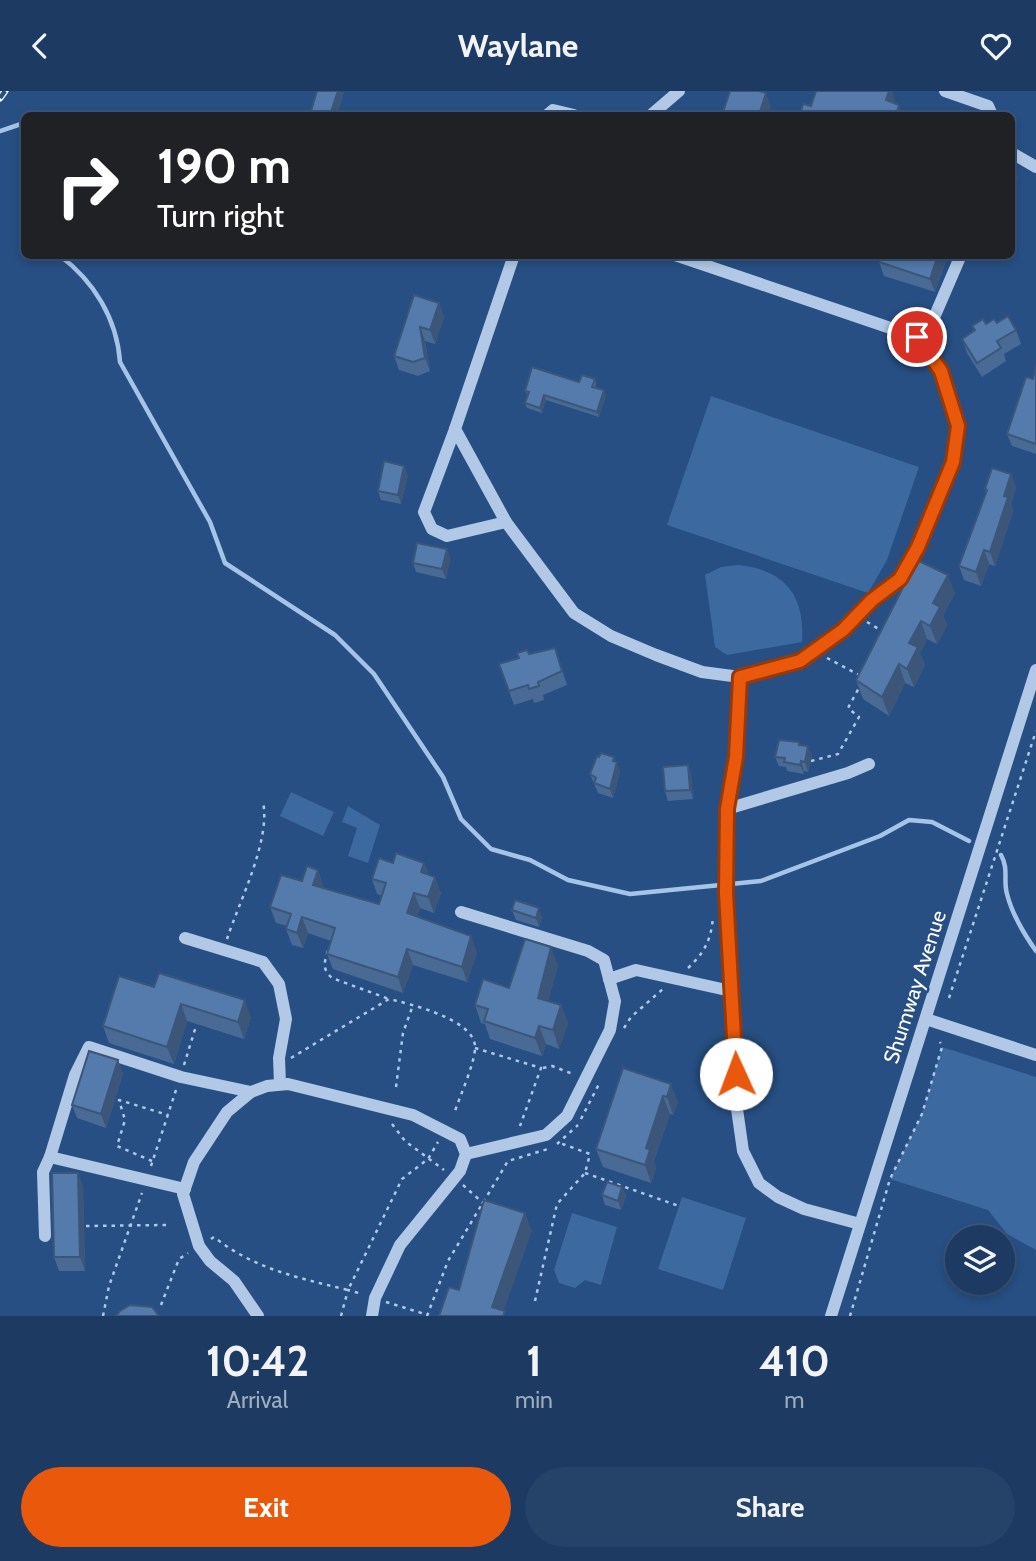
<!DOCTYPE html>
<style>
:root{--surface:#1d3b62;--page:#254268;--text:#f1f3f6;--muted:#a0adbe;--line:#3b5577;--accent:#ea580c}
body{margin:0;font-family:Cabin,sans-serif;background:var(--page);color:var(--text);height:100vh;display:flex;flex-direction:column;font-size:26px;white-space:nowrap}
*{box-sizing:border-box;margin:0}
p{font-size:23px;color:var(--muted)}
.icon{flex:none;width:38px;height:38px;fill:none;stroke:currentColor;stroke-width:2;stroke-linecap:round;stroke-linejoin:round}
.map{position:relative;height:1225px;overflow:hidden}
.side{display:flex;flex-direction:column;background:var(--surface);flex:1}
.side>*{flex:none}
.banner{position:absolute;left:21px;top:21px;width:994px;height:147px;border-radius:10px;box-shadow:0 4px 10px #0003,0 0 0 2px var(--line);background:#202124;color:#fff;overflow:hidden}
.tools{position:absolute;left:945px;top:1134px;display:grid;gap:14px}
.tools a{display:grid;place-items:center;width:70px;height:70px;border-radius:50%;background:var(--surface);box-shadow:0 4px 10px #0003,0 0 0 2px var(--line);font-size:35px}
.pin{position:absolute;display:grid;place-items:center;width:60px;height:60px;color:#fff;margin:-30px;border:4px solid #fff;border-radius:50%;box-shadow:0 2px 7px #0007}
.me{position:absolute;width:77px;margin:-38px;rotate:358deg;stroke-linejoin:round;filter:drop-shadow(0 0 5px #0008)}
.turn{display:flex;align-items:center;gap:24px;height:147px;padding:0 21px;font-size:32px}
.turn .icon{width:91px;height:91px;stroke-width:2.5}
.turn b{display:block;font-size:49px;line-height:60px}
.eta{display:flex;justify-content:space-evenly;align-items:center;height:119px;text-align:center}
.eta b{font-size:42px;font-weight:800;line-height:49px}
.action{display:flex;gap:14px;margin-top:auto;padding:14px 21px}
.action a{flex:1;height:80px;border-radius:42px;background:var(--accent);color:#fff;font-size:28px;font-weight:800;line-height:80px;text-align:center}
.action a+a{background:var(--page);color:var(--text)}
header{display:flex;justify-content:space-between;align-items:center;height:91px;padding:0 21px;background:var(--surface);font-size:32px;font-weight:800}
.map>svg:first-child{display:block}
</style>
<header><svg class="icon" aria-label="back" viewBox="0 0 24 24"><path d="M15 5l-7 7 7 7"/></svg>Waylane<svg class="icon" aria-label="heart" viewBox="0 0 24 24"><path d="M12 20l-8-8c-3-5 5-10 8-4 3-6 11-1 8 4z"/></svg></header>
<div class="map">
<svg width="1036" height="1225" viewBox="0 0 1036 1225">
<rect width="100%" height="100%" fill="#274f83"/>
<g fill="#3c69a0">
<path d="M711,305L919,376L887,469L868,502L667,434Z"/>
<path d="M739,474C785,479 805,504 802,551L727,564L715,556L705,484L721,476Z"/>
<path d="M291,701L334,721L323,745L280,725Z"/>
<path d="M348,715L380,734L368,772L348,765L357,737L342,731Z"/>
<path d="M942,956L1036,986V1159L1007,1143L988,1119L890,1088L922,1023Z"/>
<path d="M682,1106L746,1127L723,1199L658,1178Z"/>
<path d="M572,1122L617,1136L601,1194L585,1189L575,1197L559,1192L554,1179Z"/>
</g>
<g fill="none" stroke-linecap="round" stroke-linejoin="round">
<g stroke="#a5c4e7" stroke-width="4.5">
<path d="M0,40L24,32"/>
<path d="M59,164C94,190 117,228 120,271L210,431L225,472L335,544L374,583L443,686L461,728L491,758L530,769L568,789L630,803L761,790L880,745L909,729L932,731L969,750"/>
<path d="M1001,764C1009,778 1003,789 1007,803C1012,823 1024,843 1036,860"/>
</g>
<g stroke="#b1c9e7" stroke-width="2.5" stroke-dasharray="3.5 5" stroke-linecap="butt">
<path d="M867,531L882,540"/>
<path d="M827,567L861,585"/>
<path d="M811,670L838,663L859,626L848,617L860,595"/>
<path d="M227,848C239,811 271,749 263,711"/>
<path d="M328,860C324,872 322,878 332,887L389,908"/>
<path d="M688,877C705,861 711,849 713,826"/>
<path d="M949,907L1036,640"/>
<path d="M624,937L631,926L664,897"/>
<path d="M475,957L541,977L520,1035"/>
<path d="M291,967L389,908C410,913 473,928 475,955C476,970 459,1007 454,1023"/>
<path d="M184,974L196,935"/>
<path d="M543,977L552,975L573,983"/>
<path d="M396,996L403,942L413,914"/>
<path d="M581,1028L599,993"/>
<path d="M392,1033L405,1050L444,1079"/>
<path d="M557,1053L578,1034"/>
<path d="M152,1070L117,1055L125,1029L119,1009L168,1024"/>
<path d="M151,1075L176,999"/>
<path d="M585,1082L679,1115"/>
<path d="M463,1094L484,1113"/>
<path d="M86,1135L166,1134"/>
<path d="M211,1148L214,1146C254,1178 299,1187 348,1199L402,1088L428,1068L438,1051"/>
<path d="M535,1210L557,1113L585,1082L590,1063L560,1052"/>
<path d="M386,1211L428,1224"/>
<path d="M161,1214L179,1168L188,1162"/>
<path d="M103,1225L109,1195L142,1102"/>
<path d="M341,1225L348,1199L362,1203"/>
<path d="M427,1225L448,1170L508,1070L548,1058"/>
<path d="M850,1225L890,1088L922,1023L942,956L940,951"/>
</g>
<g stroke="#b1c9e7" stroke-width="12">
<path d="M945,0L988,15L992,24"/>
<path d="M547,24L553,19L574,24"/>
<path d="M651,24L679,0"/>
<path d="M1012,62L1036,76"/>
<path d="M514,164L455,338L506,431L574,522L611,545L656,564L702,581L740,586L800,571L843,539L872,509L900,488L918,456L953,371L958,335L941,280L917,246L675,164"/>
<path d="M917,246L933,229L961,164"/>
<path d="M455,338L424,421L432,438L447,445L506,431"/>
<path d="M740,586L736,666L727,718L726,802L736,1011L743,1060L759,1092L778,1106L804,1118L860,1133"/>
<path d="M727,718L848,682L869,673"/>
<path d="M461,821L588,860L604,869L615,910L610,939L567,1025L546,1044L466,1063"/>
<path d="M185,847L263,871L279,893L286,928L279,967L280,993"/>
<path d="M609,888L636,879L731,900"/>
<path d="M926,928L1036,964"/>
<path d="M185,1098L50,1066L75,984L89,956L181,986L251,1001"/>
<path d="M45,1145L43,1081L50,1066"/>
<path d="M258,1225L234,1190L210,1170L199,1155L183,1103L194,1071L227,1021L251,1001L267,995L288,993L413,1024L460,1048L466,1063L460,1080L400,1154L375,1207L372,1225"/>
<path d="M831,1225L1036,579"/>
</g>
<defs>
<path id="rail" d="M0,7L5,0"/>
</defs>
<use href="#rail" stroke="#fff" stroke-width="7"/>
<use href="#rail" stroke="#274f83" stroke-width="4.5" stroke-dasharray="13" stroke-linecap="butt"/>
</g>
<g fill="#486a94">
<path d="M344,1L337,24H312L311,20Z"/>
<path d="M882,164H948L935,201L884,185L879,171Z"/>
<path d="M439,212L444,226L435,253L425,250L430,280L418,285L399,279L394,265Z"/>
<path d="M997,232L1016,239L1021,253L1004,263L1006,270L982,286L967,262L962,248L974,240L972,235Z"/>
<path d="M1036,274V363L1012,355L1007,343L1033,288Z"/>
<path d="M595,288L596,293L595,296L606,304L599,326L546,309L542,322L527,317L525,312L528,305L525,300Z"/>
<path d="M1011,383L1016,397L1011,413L1013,420L995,475L989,473L981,495L964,489L959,475L986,403L985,398Z"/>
<path d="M408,384L401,413L381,409L378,400Z"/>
<path d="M447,458L450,468L446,488L416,481L413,472Z"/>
<path d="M917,469L955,502L943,524L947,534L937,553L927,548L920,562L925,574L914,596L905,592L889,625L863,608L856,589Z"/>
<path d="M555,557L567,594L543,604L544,609L534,612L533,608L514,614L499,573L529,563Z"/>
<path d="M801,654L812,665L808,681L804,680V683L787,680L786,676L779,675L775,666Z"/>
<path d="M616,671L620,681L613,707L598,702L590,683Z"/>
<path d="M688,674L691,683L693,708L668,710L665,700Z"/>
<path d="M393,772H424L429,784L441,802L434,822L420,817L417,826L477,861L467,891L413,874L403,902L333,878L327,863L331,850L308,842L303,857L292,854L286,838L287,835L276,832L270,816L318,779L323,795V797L379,813L382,805L377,803L372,788Z"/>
<path d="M512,819L542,826L539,836L516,829Z"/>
<path d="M558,874L548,910L561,914L568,932L559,958L546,953L542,965L490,948L485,933L481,932L475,914Z"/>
<path d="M119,885L251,926L244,948L187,930L174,973L109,952L103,935Z"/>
<path d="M118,969L123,983L106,1037L77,1027L72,1014Z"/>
<path d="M623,977L678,1011L673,1024L670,1023L654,1070L656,1077L651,1092L603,1076L596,1058Z"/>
<path d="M83,1095L85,1180H59L54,1166Z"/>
<path d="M622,1096L626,1105L621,1119L605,1114L602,1104Z"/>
</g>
<g fill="#3b5678">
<path d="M338,0L344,1L337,24H330Z"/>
<path d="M889,0H892L895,9L891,23L886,9Z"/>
<path d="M766,2L771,16L768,24H759Z"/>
<path d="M899,14L903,24H896Z"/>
<path d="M1014,78L1018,87L1012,107V87Z"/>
<path d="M938,164H948L935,201L930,188Z"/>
<path d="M439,212L444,226L435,253L430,239Z"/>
<path d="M420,236L425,250L430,280L425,267Z"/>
<path d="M604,299L606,304L599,326L597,321Z"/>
<path d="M544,304L546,309L542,322L540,317Z"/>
<path d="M404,375L408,384L401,413L398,404Z"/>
<path d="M1011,383L1016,397L1011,413L1013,420L995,475L990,461L1004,405Z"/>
<path d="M447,458L450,468L446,488L442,478Z"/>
<path d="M984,459L989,473L981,495L976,481Z"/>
<path d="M948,484L955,502L943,524L947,534L937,553L930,535L933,512Z"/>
<path d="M921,530L927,548L920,562L925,574L914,596L907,578L909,552Z"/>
<path d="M899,573L905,592L889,625L882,606Z"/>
<path d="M808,655L812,665L808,681L805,671Z"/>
<path d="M614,666L620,681L613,707L610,698Z"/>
<path d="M801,670L804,680V683L800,674Z"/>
<path d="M688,674L691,683L693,708L690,699Z"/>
<path d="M424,772L430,787L421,781Z"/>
<path d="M318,779L323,795L318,810L313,794Z"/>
<path d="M435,786L441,802L434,822L428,806Z"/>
<path d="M414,802L420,817L413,838L407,822Z"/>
<path d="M539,817L542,826L539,836L536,827Z"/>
<path d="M302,826L308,842L303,857L297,842Z"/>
<path d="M471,845L477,861L467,891L462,876Z"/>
<path d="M551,856L558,874L544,925L538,907Z"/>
<path d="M407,858L413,874L403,902L398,886Z"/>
<path d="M245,909L251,926L244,948L238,931Z"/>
<path d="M181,913L187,930L174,973L167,956Z"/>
<path d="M561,914L568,932L559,958L553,939Z"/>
<path d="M539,935L546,953L542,965L535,947Z"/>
<path d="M118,969L123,983L106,1037L101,1023Z"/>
<path d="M671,993L678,1011L673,1024L667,1006Z"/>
<path d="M663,1005L670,1023L654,1070L656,1077L651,1092L645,1074L646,1057Z"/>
<path d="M78,1082L83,1095L85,1180L80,1166Z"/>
<path d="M622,1096L626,1105L621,1119L618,1110Z"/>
<path d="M525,1122L532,1140L502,1225L492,1216Z"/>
</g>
<g fill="#547bac" stroke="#3b5678" stroke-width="2">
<path d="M317,0H338L330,24H325L311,20Z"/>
<path d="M730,0H759L766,2L759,24H722Z"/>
<path d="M816,0H889L886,9L899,14L896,24H800L803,13L811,15Z"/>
<path d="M882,164H938L930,188L879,171Z"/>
<path d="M414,204L439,212L430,239L420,236L425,267L413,271L394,265Z"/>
<path d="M1008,225L1016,239L997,250L1001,257L977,272L962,248L975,239L972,235L983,228L986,233L994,228L997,232Z"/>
<path d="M1036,274V353L1007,343L1026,286L1033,288Z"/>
<path d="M532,276L579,291L582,284L595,288L592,296L604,299L597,321L544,304L540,317L525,312L529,301L525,300Z"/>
<path d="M384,370L404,375L398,404L378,400Z"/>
<path d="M992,377L1011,383L1004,405L1008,406L990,461L984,459L976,481L959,475L987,399L985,398Z"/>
<path d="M417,452L447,458L442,478L413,472Z"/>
<path d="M917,469L948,484L933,512L940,516L930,535L921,530L909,552L918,556L907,578L899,573L882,606L856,589Z"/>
<path d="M555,557L562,580L538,591L539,595L529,598L528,594L509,600L499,573L519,567L517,562L527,559L529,563Z"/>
<path d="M779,649L799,651V654L808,655L805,671L801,670L800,674L784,671L785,667L775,666Z"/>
<path d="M601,662L614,666L613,670L617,671L610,698L594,692L596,687L590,683L597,665L599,666Z"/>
<path d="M688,674L690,699L665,700L663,676Z"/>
<path d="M396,762L424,772L421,781L435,786L428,806L414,802L407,822L471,845L462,876L407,858L398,886L327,863L335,837L302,826L297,842L286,838L291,823L270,816L281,784L302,790L307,775L318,779L313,794L379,813L386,792L372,788L379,767L393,772Z"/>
<path d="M515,809L539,817L536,827L512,819Z"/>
<path d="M525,848L551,856L538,907L561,914L553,939L539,935L535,947L484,930L488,918L475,914L483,888L509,897Z"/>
<path d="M159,882L245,909L238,931L181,913L167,956L103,935L119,885L154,896Z"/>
<path d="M89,960L118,969L101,1023L72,1014Z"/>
<path d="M623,977L671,993L667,1006L663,1005L646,1057L650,1059L645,1074L596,1058Z"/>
<path d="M52,1082H78L80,1166H54Z"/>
<path d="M607,1091L622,1096L618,1110L602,1104Z"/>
<path d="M484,1109L525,1122L492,1216L505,1220L503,1225H439L449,1196L459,1199Z"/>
<path d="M130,1214L152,1216L159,1225H116L120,1220Z"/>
</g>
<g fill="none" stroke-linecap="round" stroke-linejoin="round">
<defs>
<path id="route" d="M736,983L726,802L727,718L736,666L740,586L800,570L843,539L872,509L900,488L918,456L953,371L958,335L941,280L917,246"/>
</defs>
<use href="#route" stroke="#983908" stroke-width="18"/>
<use href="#route" stroke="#ea580c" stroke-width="12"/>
</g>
<g text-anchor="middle" stroke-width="5" stroke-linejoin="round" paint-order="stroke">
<g font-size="21" fill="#fff" stroke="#274f83">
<text transform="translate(915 896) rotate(-72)" y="7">Shumway Avenue</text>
</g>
</g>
</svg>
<div class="tools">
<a><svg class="icon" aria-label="layers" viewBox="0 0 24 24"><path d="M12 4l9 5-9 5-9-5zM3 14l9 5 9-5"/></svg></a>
</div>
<div class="pin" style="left:917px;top:246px;background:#d93025"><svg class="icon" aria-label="arrive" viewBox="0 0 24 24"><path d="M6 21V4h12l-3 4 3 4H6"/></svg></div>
<svg class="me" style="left:736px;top:983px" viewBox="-20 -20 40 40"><circle r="19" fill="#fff"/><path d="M0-13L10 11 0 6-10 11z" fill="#ea580c"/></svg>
<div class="banner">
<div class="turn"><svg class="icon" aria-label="right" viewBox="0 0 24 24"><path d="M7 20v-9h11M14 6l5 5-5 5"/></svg><div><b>190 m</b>Turn right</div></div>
</div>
</div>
<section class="side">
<div class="eta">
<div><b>10:42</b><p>Arrival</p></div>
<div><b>1</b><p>min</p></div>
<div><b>410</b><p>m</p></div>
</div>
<div class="action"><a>Exit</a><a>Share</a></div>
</section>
